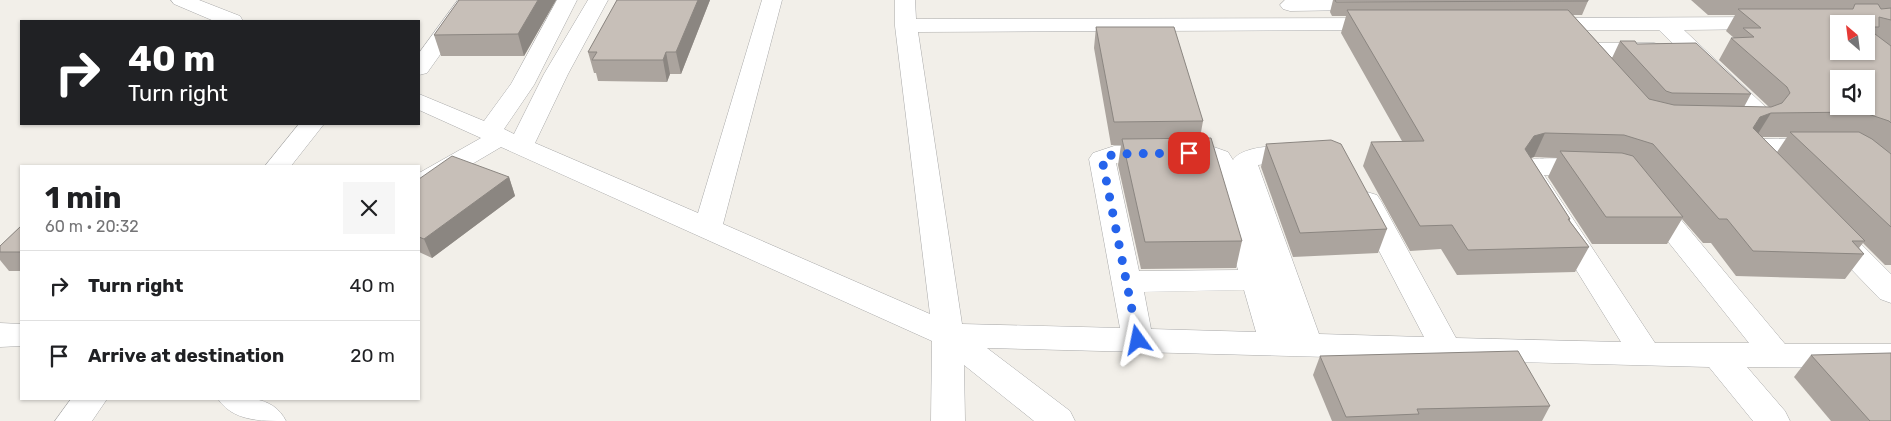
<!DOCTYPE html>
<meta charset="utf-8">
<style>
:root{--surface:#fff;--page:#f6f6f6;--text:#202124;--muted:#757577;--line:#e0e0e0}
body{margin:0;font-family:Rubik,sans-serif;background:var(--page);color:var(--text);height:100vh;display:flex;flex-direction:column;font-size:19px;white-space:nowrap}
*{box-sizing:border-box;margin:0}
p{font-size:16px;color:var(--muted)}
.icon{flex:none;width:28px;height:28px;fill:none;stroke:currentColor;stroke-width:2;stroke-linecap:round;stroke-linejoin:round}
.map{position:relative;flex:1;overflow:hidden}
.drawer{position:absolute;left:20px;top:165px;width:400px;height:235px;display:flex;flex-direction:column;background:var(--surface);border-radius:0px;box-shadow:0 1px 4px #0004}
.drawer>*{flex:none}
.hud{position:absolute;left:20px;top:20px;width:400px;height:105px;border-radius:0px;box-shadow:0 1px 4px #0004;background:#202124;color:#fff;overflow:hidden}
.needle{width:32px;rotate:332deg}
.controls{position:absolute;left:1830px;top:15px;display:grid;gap:10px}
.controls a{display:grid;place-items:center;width:45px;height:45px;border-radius:0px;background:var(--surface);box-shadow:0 1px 4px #0004;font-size:25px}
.pin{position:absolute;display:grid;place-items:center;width:42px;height:42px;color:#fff;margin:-21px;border-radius:10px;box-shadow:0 2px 8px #0006}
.me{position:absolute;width:55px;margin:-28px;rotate:348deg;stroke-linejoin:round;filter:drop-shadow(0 0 4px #0008)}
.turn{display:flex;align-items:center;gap:18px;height:105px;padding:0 25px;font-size:22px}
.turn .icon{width:65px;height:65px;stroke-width:2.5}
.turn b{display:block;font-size:35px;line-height:42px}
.round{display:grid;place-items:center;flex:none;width:52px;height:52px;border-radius:0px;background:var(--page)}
.summary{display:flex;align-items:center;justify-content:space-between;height:85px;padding:0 25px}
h1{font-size:30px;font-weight:700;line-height:38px}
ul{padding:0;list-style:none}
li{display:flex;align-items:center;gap:15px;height:70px;padding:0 25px;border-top:1px solid var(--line)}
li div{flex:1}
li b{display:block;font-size:19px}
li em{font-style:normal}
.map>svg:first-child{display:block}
</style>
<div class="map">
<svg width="1891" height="421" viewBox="0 0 1891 421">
<rect width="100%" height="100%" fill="#f2efe9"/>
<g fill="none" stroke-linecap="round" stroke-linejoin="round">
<defs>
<g id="minor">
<path d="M171,0H199L240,16L243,21H214L174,4Z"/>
<path d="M458,0H479L427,73L419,75V53Z"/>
<path d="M557,0H577L534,85L504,129L514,134L544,74L588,0H608L568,74L535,143L698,213L762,0H782L723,224L930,314L895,26V0H915L916,19L1382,18L1390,19L1393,24L1390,29L1382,30L918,32L962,324L1120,328L1089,159L1093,153L1114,146L1208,145L1228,152L1233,160C1243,144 1291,144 1308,149L1312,154L1308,159L1258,165L1319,334L1424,337L1353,201L1357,195L1367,192L1377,195L1381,201L1456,338L1621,342L1516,173C1519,169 1522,163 1526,161C1536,156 1585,159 1597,162L1601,168L1597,174L1588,176L1544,175L1655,343H1749L1642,209L1638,203L1642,197L1652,194L1662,197L1785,344H1891V368L1747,367L1785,411L1790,421H1753L1709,367L987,348L1070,411L1075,421H1034L964,365L965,421H931L932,341L501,147L428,190L419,192V173L481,138L419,110V94L484,121L511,84ZM1204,161L1207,162L1238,270L1139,271L1116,163ZM1244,290L1256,332L1151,329L1144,292Z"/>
<path d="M1285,0H1364L1366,4L1363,8L1356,10L1290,11L1283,9L1280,5Z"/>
<path d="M1769,17L1777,18L1780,23L1777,28L1769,29L1684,30L1771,112L1774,117C1764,132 1749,130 1733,126L1730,121L1733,116L1745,114L1659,30H1545L1537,29L1534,24L1537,19L1545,18Z"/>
<path d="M1588,43H1654L1662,45L1665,50L1662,55L1654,57H1588L1580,55L1577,50L1580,45Z"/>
<path d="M299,124H324L291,166H265Z"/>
<path d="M1817,138L1826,141L1830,146L1826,151L1817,154H1770L1778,164L1774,170C1758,174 1749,165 1740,152L1747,142L1756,139Z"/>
<path d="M1834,225L1844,227L1891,274V303L1880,299L1824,241L1820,234L1824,227Z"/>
<path d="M0,323L21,324V346L0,347Z"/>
<path d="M71,399H107L92,421H55Z"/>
<path d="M218,399C244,397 273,395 286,421C259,421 233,421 218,399Z"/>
</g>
</defs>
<use href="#minor" stroke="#a9a9a9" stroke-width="1"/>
<use href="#minor" fill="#fff" fill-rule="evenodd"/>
</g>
<g fill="#aba49e" fill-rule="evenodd">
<path d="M459,0H556L524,56H441L434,35Z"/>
<path d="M617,0H710L681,74H670L667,82L598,81L596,73H594L588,52Z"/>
<path d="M1333,0H1588V1L1582,15H1573L1612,58L1620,41L1637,44L1751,94L1744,107H1769L1719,60L1731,38H1734L1726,31L1735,15H1708L1691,0H1891V265H1885L1863,243L1859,248L1864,254L1845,279L1736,276L1711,243H1703L1682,219L1667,244H1592L1548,177L1557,158L1534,157L1531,158L1570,219V221L1589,247L1575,272L1457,275L1441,249L1410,251L1363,166L1371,142L1402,141L1341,33L1346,16H1332L1330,12ZM1762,137H1787L1777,152Z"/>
<path d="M1096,27L1203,121L1200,138L1242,241L1236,268L1141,269L1118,165L1121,145H1111L1094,48Z"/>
<path d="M1266,144L1387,229L1378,253L1293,257L1261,167Z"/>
<path d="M509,177L515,196L432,258L419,252V179Z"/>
<path d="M21,226V271H9L0,260V246Z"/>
<path d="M1811,355L1891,421H1831L1794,377Z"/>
<path d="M1320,356L1550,406L1542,421H1332L1313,375Z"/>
</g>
<g fill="#8b8681">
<path d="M538,0H556L524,56L518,34Z"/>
<path d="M698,0H710L681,74L676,52Z"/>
<path d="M666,52L670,74L667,82L663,60Z"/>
<path d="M1771,113L1756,137L1738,152L1760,117Z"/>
<path d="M1545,133L1534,157L1524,160L1525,149L1534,136Z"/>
<path d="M509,177L515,196L432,258L424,239Z"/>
</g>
<g fill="#c7bfb8" stroke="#8b8681" fill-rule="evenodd">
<path d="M459,0H538L518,34L434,35Z"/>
<path d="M617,0H698L676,52H666L663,60H592L597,52H588Z"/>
<path d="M1335,0H1588V1L1336,2Z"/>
<path d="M1855,4H1878L1881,9L1891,8V20L1879,17V27H1871V31L1891,46V123L1889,121L1862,112L1771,113L1760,117L1753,128L1865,241H1852L1864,254L1753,251L1727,219H1719L1653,144L1624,135L1545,133L1534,136L1525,149L1570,219H1568L1589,247L1468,250L1452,225L1420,226L1371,142L1424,141L1347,10H1568L1649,99L1674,105L1771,107L1782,103L1790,93L1787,87L1731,38L1754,37L1743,28H1761L1738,9H1853ZM1839,24H1866V51H1839ZM1839,79H1866V106H1839Z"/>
<path d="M1096,27H1174L1203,121L1114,122Z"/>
<path d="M1620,41H1635L1637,44L1696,43L1751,94L1672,93L1666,91Z"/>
<path d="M1790,132H1859L1872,139L1891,154V227Z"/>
<path d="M1211,138L1242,241L1145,242L1122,139Z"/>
<path d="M1331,140L1341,144L1387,229L1300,233L1266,144Z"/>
<path d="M1560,151L1622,153L1633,156L1683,217H1606Z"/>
<path d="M452,156L509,177L424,239L419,237V179Z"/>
<path d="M21,226V252H0V246Z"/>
<path d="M1518,351L1550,406L1417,409L1419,414L1346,417L1320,356Z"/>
<path d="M1891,353V421H1870L1811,355Z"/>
</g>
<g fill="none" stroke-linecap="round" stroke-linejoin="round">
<path stroke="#2563eb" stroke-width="9" stroke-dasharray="0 16.2" d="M1138,340L1102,159L1114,154L1189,153"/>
</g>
</svg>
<div class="controls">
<a><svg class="needle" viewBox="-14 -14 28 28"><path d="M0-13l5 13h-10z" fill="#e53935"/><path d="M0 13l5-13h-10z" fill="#757577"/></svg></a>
<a><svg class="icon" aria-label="sound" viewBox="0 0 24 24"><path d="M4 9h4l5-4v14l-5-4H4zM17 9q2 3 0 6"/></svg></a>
</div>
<div class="pin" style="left:1189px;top:153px;background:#d93025"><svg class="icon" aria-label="arrive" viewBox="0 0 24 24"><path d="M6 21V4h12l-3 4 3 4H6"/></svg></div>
<svg class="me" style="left:1138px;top:340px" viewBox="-20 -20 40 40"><path d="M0-17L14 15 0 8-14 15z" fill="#2563eb" stroke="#fff" stroke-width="4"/></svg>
<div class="hud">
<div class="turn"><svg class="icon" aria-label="right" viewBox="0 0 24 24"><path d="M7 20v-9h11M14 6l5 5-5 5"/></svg><div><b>40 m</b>Turn right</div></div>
</div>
<section class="drawer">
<div class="summary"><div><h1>1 min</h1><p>60 m · 20:32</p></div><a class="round"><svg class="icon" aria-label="close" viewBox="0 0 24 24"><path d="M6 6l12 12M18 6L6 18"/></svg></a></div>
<ul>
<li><svg class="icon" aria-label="right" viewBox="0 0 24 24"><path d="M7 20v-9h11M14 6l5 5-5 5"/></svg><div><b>Turn right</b></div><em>40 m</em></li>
<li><svg class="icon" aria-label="arrive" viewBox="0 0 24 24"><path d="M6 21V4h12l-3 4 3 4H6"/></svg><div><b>Arrive at destination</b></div><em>20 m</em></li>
</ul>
</section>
</div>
